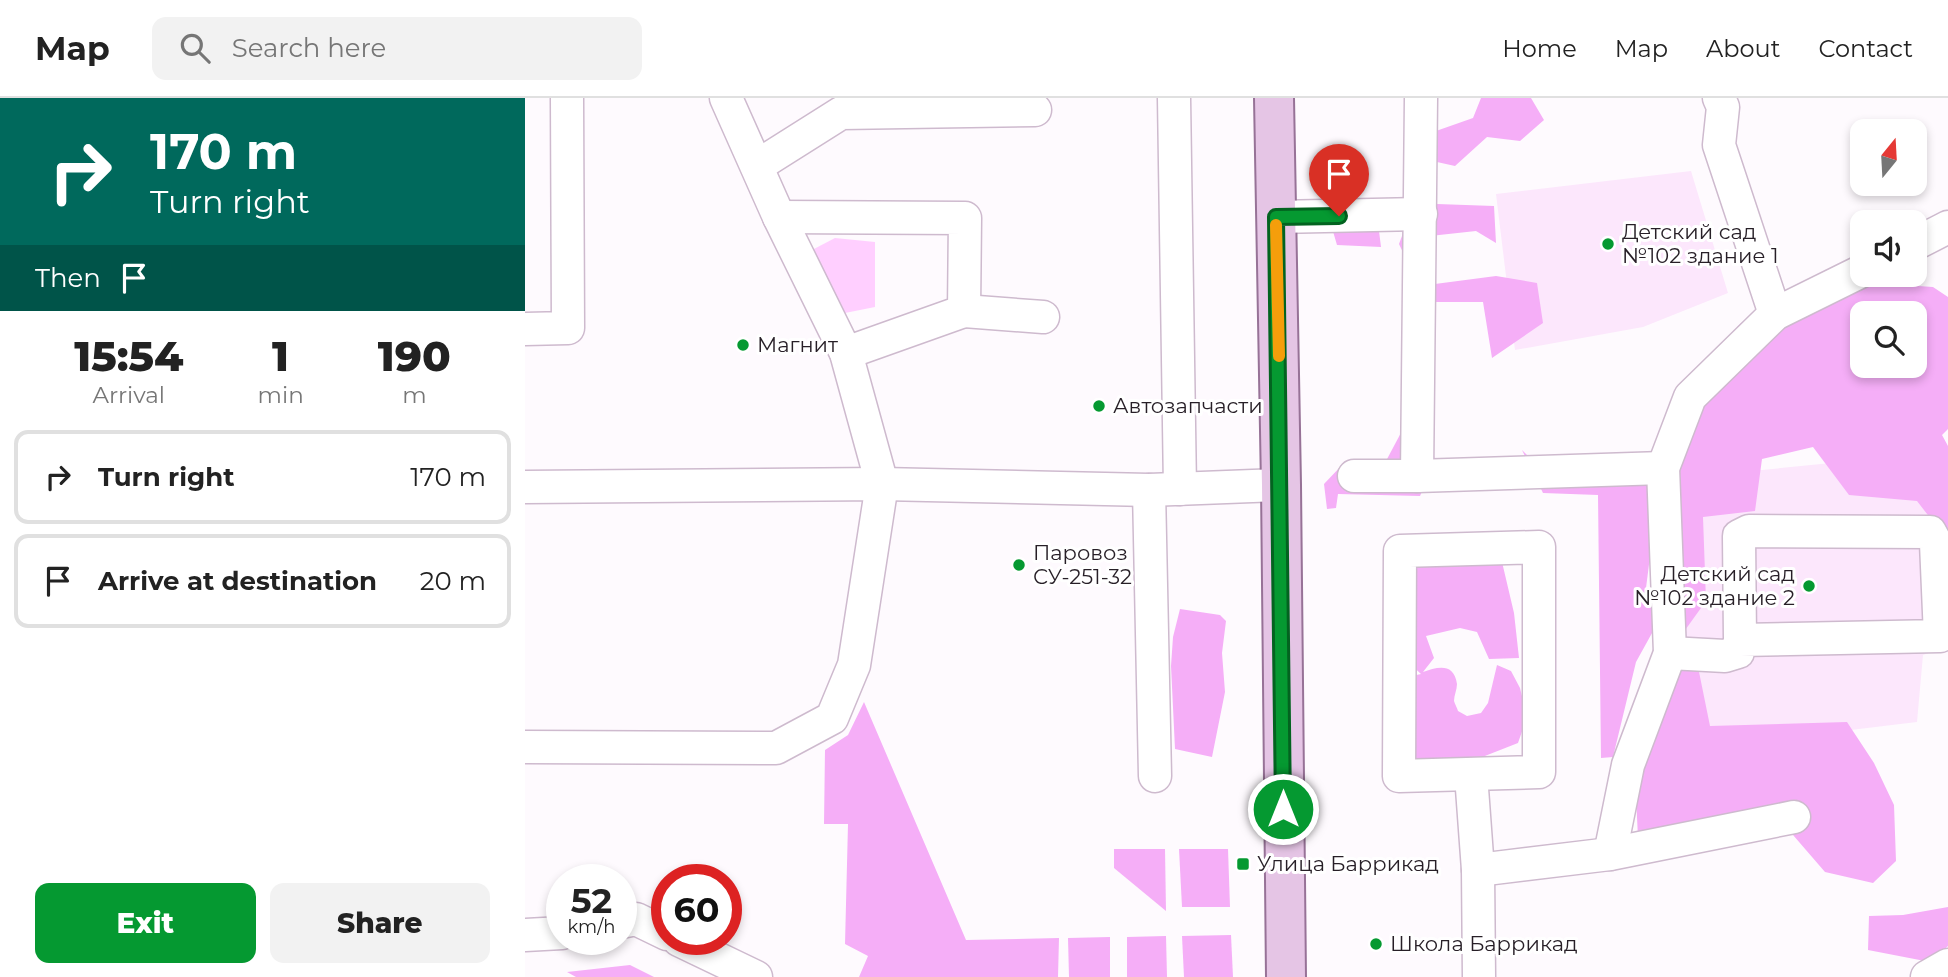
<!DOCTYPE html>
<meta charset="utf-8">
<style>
:root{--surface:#fff;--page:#f2f2f2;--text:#222;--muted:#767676;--line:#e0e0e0;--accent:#059931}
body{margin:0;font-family:Montserrat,sans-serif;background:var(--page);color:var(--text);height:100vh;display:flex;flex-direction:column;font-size:26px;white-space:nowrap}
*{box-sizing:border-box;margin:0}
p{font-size:23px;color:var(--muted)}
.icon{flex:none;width:38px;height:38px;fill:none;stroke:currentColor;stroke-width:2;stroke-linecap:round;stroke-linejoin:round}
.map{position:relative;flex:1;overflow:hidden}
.drawer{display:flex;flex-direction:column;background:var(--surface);width:525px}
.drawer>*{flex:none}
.guide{background:#00695c;color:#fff;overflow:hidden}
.needle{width:46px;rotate:18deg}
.tools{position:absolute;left:1325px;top:21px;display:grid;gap:14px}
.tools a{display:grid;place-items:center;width:77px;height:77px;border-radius:14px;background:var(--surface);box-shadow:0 4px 10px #0003;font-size:35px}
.speed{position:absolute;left:21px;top:766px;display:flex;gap:14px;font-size:35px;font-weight:700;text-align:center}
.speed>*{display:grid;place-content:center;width:91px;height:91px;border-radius:50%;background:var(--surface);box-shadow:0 4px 10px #0003;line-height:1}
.speed small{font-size:18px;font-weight:400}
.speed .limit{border:10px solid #d22;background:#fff;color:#111}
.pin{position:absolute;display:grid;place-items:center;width:60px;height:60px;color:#fff;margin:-72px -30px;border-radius:50% 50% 50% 0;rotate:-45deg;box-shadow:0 0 7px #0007}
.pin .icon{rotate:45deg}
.me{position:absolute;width:77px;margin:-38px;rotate:0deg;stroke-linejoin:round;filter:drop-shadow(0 0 5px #0008)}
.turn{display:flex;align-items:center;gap:24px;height:147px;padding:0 35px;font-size:32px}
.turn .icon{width:91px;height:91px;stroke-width:2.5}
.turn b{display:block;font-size:49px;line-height:60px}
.then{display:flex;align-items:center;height:66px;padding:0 35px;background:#0003;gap:14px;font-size:26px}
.eta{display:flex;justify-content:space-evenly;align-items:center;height:119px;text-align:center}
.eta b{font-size:42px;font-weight:800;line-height:49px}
.action{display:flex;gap:14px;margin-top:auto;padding:14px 35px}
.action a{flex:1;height:80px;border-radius:14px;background:var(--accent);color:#fff;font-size:28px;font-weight:800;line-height:80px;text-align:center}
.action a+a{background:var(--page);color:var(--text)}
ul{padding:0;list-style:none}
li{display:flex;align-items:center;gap:21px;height:94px;margin:0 14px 10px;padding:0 21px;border:4px solid var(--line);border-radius:14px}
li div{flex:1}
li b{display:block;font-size:26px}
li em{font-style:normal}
header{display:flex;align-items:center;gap:42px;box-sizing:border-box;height:98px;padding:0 35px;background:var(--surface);border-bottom:2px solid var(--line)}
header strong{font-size:33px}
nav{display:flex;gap:38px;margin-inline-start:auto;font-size:24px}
.search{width:490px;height:63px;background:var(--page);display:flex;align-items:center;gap:18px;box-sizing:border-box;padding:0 24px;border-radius:14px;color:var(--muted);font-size:26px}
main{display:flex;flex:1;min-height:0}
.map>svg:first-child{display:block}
</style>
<header>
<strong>Map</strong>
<div class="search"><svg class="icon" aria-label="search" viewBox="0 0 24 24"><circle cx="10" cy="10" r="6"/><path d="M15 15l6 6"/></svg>Search here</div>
<nav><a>Home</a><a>Map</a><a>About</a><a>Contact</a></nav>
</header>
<main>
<section class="drawer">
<div class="guide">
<div class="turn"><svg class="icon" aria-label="right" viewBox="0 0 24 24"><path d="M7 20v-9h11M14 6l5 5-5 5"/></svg><div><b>170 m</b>Turn right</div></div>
<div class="then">Then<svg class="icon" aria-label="arrive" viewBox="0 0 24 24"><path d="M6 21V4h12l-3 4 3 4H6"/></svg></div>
</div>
<div class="eta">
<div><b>15:54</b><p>Arrival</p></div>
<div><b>1</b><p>min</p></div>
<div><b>190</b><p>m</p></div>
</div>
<ul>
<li><svg class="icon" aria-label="right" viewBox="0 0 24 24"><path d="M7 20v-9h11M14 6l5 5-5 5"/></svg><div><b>Turn right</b></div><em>170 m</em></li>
<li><svg class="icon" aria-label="arrive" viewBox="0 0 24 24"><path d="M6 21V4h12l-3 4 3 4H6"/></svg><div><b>Arrive at destination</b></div><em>20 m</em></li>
</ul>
<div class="action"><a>Exit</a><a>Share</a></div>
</section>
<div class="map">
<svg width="1423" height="879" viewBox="0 0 1423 879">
<rect width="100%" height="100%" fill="#fefafe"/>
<g fill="#fce7fc">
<path d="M1166,73L1203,195L1118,229L990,252L971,96Z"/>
<path d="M1377,358L1423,427V548L1398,557L1392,624L1153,653L1140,379L1176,378Z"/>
</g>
<path fill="#ffcfff" d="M310,140L350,144V209L315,216L287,152Z"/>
<g fill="#f5aef7" fill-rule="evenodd">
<path d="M956,0H1006L1019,22L995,43L962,39L930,68L912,64L911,33L948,20Z"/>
<path d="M798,100L828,102L854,133L856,149L812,147L807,130L806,112Z"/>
<path d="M912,106L969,108L971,145L951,133L905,138L883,165L874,146L887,111Z"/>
<path d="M971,178L1012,185L1018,225L967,260L958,204H911L902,242L887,189Z"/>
<path d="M1333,184L1408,189L1423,199V331L1417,337L1423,348V443L1392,403L1324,397L1288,349L1237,361L1230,413L1178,419L1181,503L1158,535L1147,366L1154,291L1216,225L1284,209ZM1337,215H1390V268H1337Z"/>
<path d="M878,331L906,334L910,365L895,398L813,396L811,410L802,411L799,386L818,366L861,363Z"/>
<path d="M997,352L1027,382L1119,360L1133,396L1121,490L1132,526L1111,564L1088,659L1076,660L1073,397L1018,395Z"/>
<path d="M973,447L989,515L994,560L964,561L952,534L935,530L901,538L909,560L898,574C912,569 929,564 932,586C932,592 929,597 929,603C930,606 932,610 933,613L942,618L956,615L963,605L972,567L986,573L995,590L1002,619L993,645L942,665H881L887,578L896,576L883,564L873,449Z"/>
<path d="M655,511L695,517L701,523L697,555L700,594L687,659L650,651L646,568L648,539Z"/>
<path d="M1172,564L1185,628L1322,624L1349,665L1369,707L1371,763L1348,785L1300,774L1268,737L1113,740L1110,677L1144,574Z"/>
<path d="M339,604L441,842L534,840L533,879H334L343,858L320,846L323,726H299L300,652L323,637Z"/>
<path d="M589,751H640L641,813L589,770Z"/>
<path d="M654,751H703L705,809H657Z"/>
<path d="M1423,809V848L1405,864L1343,852L1344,818L1378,817Z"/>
<path d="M706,837L708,879H659L657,838Z"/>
<path d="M641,838L642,879H602V839Z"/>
<path d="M585,839V879H544L543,840Z"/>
<path d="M105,867L129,879H51L42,874Z"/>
</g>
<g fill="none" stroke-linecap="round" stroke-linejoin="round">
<defs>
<g id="minor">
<path d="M649,0L655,391"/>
<path d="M1194,0L1198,9L1194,47L1250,216"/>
<path d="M232,68L316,15L510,12"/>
<path d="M254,119L440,120L439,213L321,255"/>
<path d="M751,119L896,116"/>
<path d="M1390,146L1423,129"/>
<path d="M439,213L518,219"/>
<path d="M0,231L43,230L42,0"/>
<path d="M829,378H892L1138,370"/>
<path d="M892,378L896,0"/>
<path d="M0,389L357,386L624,392L756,387"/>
<path d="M624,392L630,678"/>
<path d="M1014,449V674L874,678L875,453Z"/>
<path d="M1145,555L1200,558L1213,554L1215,542L1214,438L1224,433L1405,434L1411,445L1415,538L1215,542"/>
<path d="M0,649L251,650L307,620L329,567L357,386L321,255L254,119L201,0"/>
<path d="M946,677L953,772L954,879"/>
<path d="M1085,756L1103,667L1145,555L1138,370L1165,299L1250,216L1337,173"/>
<path d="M953,772L1085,756L1269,719"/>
<path d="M96,824L111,821L142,836"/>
<path d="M0,837L37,835"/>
<path d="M154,842L231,879"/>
<path d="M1402,879L1423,867"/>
</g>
<path id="major" d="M749,0L756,387L761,879"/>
</defs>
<use href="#minor" stroke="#cebace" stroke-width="35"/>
<use href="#major" stroke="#977297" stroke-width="42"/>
<use href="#minor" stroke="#fff" stroke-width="32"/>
<use href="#major" stroke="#e5c5e5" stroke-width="38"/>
</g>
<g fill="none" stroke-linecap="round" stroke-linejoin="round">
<defs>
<path id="route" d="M758,711L751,119L814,118"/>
</defs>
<use href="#route" stroke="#036320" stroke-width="18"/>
<use href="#route" stroke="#059931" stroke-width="12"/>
<path stroke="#f59e0b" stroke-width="12" d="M751,127L754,258"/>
</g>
<g fill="#059931" stroke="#fff" stroke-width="2.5">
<circle cx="1083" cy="146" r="7"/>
<circle cx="218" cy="247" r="7"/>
<circle cx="574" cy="308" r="7"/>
<circle cx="494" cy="467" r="7"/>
<circle cx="1284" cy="488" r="7"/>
<rect x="711" y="759" width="14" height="14" rx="3.5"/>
<circle cx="851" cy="846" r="7"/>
</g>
<g text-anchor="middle" stroke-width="6" stroke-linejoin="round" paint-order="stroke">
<g font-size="21" fill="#271f27" stroke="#fff" text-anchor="start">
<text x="1097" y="141">Детский сад<tspan x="1097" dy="24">№102 здание 1</tspan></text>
<text x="232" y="254">Магнит</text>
<text x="588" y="315">Автозапчасти</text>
<text x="508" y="462">Паровоз<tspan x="508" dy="24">СУ-251-32</tspan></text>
<text x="1270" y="483" text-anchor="end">Детский сад<tspan x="1270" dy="24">№102 здание 2</tspan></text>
<text x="732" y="773">Улица Баррикад</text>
<text x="865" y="853">Школа Баррикад</text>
</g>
</g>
</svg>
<div class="tools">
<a><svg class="needle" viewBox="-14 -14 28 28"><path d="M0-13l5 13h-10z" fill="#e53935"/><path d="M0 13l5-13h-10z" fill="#767676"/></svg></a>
<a><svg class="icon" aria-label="sound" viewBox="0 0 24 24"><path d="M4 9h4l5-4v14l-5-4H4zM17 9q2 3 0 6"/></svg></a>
<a><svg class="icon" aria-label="search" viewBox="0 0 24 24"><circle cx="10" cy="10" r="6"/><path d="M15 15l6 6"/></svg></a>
</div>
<div class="speed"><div>52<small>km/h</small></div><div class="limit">60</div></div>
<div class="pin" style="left:814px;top:118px;background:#d93025"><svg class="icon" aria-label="arrive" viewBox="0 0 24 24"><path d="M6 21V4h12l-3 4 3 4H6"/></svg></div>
<svg class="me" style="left:758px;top:711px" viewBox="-20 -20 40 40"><circle r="17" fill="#059931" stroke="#fff" stroke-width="3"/><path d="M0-11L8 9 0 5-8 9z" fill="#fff"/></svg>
</div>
</main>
